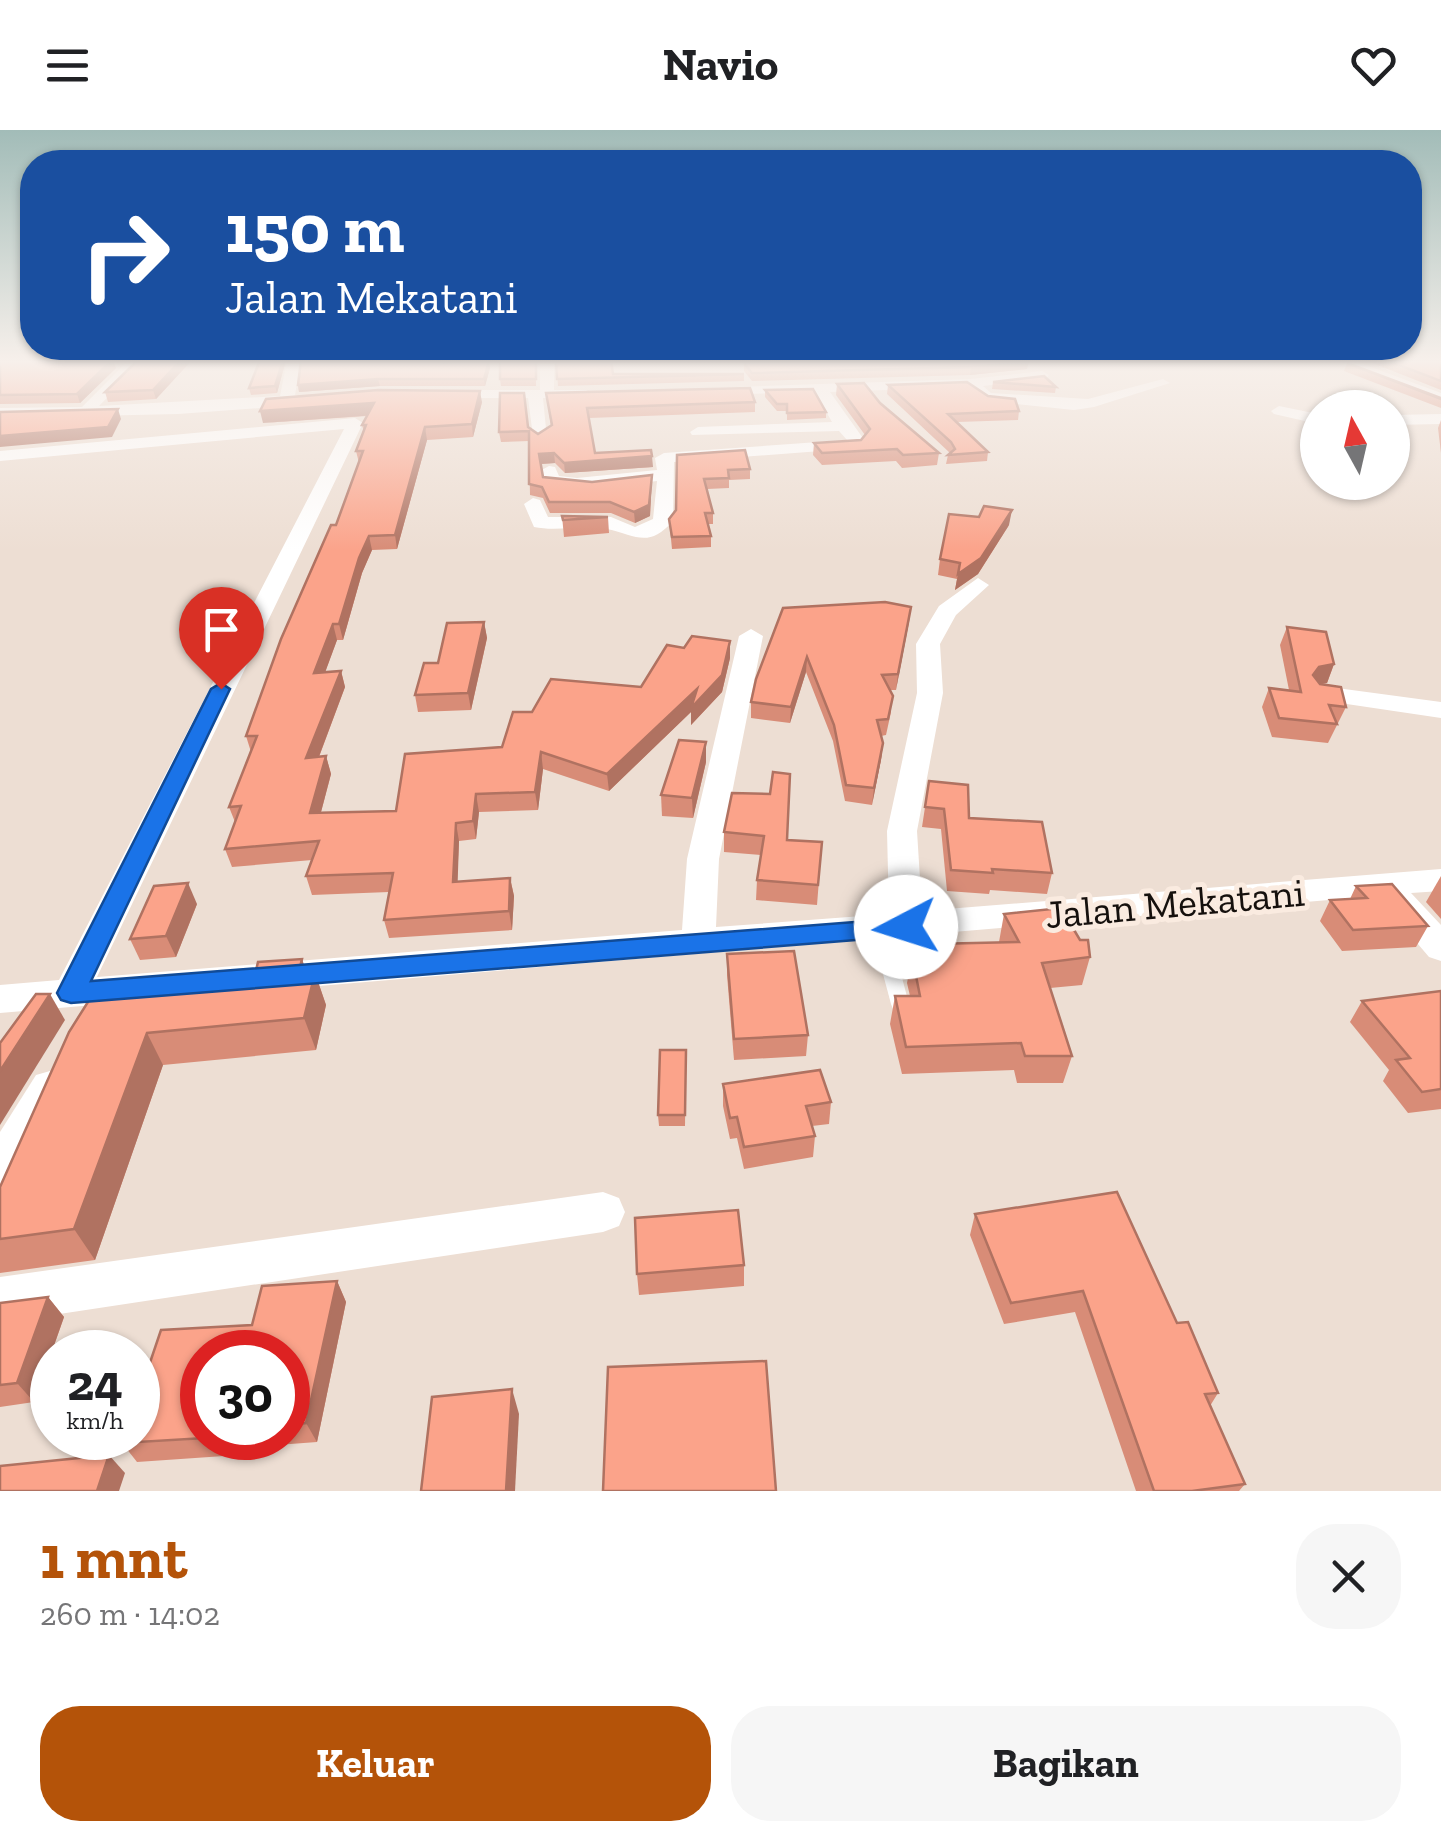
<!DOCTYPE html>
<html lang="id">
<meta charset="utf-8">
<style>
:root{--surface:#fff;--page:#f6f6f6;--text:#202124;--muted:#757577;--accent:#b45309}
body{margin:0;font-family:"Zilla Slab",serif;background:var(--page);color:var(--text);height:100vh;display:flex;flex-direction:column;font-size:38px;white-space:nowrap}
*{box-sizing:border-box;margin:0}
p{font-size:32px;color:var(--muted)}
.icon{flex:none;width:55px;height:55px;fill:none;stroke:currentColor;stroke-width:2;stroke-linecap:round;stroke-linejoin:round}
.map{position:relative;height:1361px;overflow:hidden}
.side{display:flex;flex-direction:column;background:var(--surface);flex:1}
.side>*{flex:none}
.top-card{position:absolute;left:20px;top:20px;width:1402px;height:210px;border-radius:40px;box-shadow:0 2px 8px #0004;background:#1a4fa0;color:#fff;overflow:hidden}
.needle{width:65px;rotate:352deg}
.fabs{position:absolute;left:1300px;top:260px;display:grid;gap:20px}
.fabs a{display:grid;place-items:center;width:110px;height:110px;border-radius:50%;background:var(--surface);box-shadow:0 2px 8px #0004;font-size:50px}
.speed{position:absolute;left:30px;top:1200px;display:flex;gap:20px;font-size:50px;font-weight:700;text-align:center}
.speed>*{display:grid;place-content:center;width:130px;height:130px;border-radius:50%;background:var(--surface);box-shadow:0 2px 8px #0004;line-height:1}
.speed small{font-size:25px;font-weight:400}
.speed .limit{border:15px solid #d22;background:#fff;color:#111}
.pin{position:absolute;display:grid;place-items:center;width:85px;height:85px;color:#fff;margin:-102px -42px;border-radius:50% 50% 50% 0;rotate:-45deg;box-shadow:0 0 10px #0007}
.pin .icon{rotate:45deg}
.me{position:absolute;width:110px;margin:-55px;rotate:265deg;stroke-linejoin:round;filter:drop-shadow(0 0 8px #0008)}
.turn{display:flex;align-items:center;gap:35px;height:210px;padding:0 40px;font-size:45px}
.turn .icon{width:130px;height:130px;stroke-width:2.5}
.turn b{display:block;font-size:70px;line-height:85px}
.round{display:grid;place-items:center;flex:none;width:105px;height:105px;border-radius:40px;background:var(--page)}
.headline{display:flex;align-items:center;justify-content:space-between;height:170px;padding:0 40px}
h1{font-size:60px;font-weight:800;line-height:75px;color:var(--accent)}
.cta{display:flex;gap:20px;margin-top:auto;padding:20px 40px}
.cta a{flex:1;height:115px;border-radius:40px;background:var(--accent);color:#fff;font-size:40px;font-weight:800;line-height:115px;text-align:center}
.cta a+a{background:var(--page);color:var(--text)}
header{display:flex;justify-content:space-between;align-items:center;height:130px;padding:0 40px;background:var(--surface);font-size:45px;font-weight:800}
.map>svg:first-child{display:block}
</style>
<header><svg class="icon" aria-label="menu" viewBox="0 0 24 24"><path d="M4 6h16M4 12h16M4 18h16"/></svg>Navio<svg class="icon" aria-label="heart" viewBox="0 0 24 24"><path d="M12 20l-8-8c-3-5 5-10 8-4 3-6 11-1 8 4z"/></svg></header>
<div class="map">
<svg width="1441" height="1361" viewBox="0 0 1441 1361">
<rect width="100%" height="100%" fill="#edded3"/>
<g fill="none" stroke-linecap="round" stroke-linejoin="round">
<path fill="#fff" fill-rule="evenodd" d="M880,793L886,795L889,799L909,874L907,879L900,881L893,879L891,874L871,799L874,795Z"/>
<g fill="#fff" fill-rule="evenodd">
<path d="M67,230H144L99,276L280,266L287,230H301L295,265L310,269L287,276L178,284L0,288V278L82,277L125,234L72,236Z"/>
<path d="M437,230H501L494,234L442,236Z"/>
<path d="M540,230H554V260H586L593,264L586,268H543L547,309L533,306L528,268H442L435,264L442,260H540Z"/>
<path d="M1332,230H1352L1441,263V273Z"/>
<path d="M1042,241L1049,245L1047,248L983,256L991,263L1088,269L1163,249L1170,253L1094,277L1074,280L987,271L967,257L830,262L865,311L860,318L674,332L673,391C648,419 636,405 607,399C584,394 558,402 534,397L524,374L533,368L540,370L548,387H611L635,397L653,389L657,351L592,359L545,354L540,341L549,336L555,337L559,346L577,348L657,340L655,328L664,323L847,310L839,301L692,305L690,302L698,297L832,292L815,262L712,265L707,264V258L970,249Z"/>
<path d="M1279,276L1318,284V294L1274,284L1271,281Z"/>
<path d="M1441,284V294L1392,295V285Z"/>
<path d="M355,288L363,293L97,847L682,800L687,729L739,506L751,499L763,506L719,729L716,797L889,784L887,701L917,563L916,514L939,476L978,448L989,455L956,485L940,514L943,563L917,701L922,781L1441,739V761L1411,763L1441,795V831L1429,827L1389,780L1384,772L1388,765L0,883V855L59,850L344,299L0,331V321Z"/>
<path d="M1322,556L1441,572V588L1313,569L1309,564L1313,559Z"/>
<path d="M50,941L64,945L70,957L15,1053L0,1059V1002L36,945Z"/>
<path d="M603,1062L619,1068L625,1082L619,1096L603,1102L0,1193V1147Z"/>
</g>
</g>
<g fill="#d88c77" fill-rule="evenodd">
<path d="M0,230H3L1,232L113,230L116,238L80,273L0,274Z"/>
<path d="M192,230L156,269L108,272L105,262Z"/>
<path d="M286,230L277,263L251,265L249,258Z"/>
<path d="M536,230V256H501L500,249Z"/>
<path d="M556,230L613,244H744V251L558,256Z"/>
<path d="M803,230H1028L1027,239L970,245L752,251L744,241V233L804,231Z"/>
<path d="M1365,230H1441V260Z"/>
<path d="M489,231L490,238L485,256H380L299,262L298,255L441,233Z"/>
<path d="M1347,233L1441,268V278L1344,241Z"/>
<path d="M993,252L1056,257L1055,263L992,259Z"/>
<path d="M837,254L880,273L939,323L937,335L902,338L896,331L822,335L813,325L814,313L861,310L865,305L836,265Z"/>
<path d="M888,255L988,266L1019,281L1018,290L957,292L988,322L987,331L946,334L948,325L950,323L887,264Z"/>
<path d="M765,260L826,282V288L787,290V281H777L765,267Z"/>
<path d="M546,263L755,272V282L589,288L595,323L653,337L565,343L555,333L541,334L543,347L592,352L652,345L650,386L635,393L611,383H550L543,368L530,365L529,311L501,312L499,302L528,297L538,304L551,296Z"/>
<path d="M482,272L473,307L427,310L397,419L372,420L362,443L343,510H337L325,542L341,541L345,557L319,627L326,626L331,644L321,682L396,681L502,617L532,582L641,557L730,528L722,562L691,595V582L609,661L543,639L538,680L479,682L476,709L459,711L457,752L510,748L514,766L512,800L389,808L384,790L389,762L312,765L306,746L312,730L232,737L225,719L235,692L229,677L251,622L246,606L336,395L359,333L356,321L364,302L362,295L367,286L263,293Z"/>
<path d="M1441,290V323L1438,298Z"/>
<path d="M677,325L750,339V349L729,350V358L707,359L713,383V394H708L711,406V417L672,419L669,389L676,380Z"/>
<path d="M562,386L608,387L609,403L564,407Z"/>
<path d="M1009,395L978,444L955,460L957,449L938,445L940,429Z"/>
<path d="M911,477L896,560H890L891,582L886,605L881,606L883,613L881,630L872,675L845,671L833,611L806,542L790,593L751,588V572L756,549Z"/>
<path d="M484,492L487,508L471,580L418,582L415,565L438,533Z"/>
<path d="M1287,497L1334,534L1327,553L1321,554L1346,577L1328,613L1272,607L1262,577L1269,558L1289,560L1280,515Z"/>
<path d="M706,612V632L693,688L662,686L661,665Z"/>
<path d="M929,651L969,688L1052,743L1047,764L990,760L989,764L947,761L941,699L922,697Z"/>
<path d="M732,663L787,710L822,712L817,775L756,770L757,750L761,725L724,722V702Z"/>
<path d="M1441,746V789L1426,772Z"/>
<path d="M1356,756L1428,796L1416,817L1342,821L1320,791L1330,770L1350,769Z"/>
<path d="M197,774L176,827L140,830L130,809Z"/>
<path d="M1004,784L1090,827L1082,855L1050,858L1072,926L1063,953H1017L1014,940L902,944L890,894L895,866H910L907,853L912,826H931L932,814L999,812Z"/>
<path d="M727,824L808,905L806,926L734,930L727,845Z"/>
<path d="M315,843L326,875L316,920L163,935L95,1130L0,1143V1057L69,902Z"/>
<path d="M1441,861V979L1408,983L1383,951L1389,940L1350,892L1362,871Z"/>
<path d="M686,920L685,996H659L658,985Z"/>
<path d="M723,954L831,972L829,994L812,996L815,1006L813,1027L744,1039L737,1008L730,1009L723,976Z"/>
<path d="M975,1084L1177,1193L1218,1263L1210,1276L1245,1354L1239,1361H1136L1075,1182L1004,1194L970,1105Z"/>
<path d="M744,1135V1156L639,1165L637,1144Z"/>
<path d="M337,1151L346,1172L317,1312L226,1319L224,1326L137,1332L122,1313L252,1195ZM288,1222V1308H202Z"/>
<path d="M48,1167L64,1187L34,1272L0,1277V1173Z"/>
</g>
<g fill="#b07261">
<path d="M112,230L116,238L80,273L77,264Z"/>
<path d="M181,230H192L156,269L153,260Z"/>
<path d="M283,230H286L277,263L275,256Z"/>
<path d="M489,231L490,238L485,256L484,249Z"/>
<path d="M1029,231L1027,239L970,245L971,237Z"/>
<path d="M378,249L380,256L299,262L298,255Z"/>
<path d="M480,261L482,272L473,307L472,294Z"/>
<path d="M374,273L376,285L263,293L260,281Z"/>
<path d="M118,279L121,289L112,307L0,317V306Z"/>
<path d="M425,297L427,310L397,419L395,405Z"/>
<path d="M554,323L555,333L540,334L539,324Z"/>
<path d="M652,326L653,337L565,343L564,333Z"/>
<path d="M652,345L650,386L635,393L634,382Z"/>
<path d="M1012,380L1009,395L978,444L955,460L958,444Z"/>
<path d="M369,406L372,420L362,443L343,510L339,494L359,428Z"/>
<path d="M911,477L909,492L896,560L898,544Z"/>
<path d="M484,492L487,508L471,580L468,563Z"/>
<path d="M333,494L337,510L319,559L314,543Z"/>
<path d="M730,511V528L722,562L691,595V582L609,661L607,644L697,559Z"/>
<path d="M807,527L806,542L790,593L791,577Z"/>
<path d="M1334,534L1327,553L1312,555L1313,545L1319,537Z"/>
<path d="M341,541L345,557L312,645L306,628Z"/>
<path d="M706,612V632L693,688L692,668Z"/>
<path d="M883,613L881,630L872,675L874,658Z"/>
<path d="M541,622L543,639L538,680L535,662Z"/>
<path d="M326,626L331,644L316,701L310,683Z"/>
<path d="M476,664L479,682L476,709L473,691Z"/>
<path d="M456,693L459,711L457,771L453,752Z"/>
<path d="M510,748L514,766L512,800L509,781Z"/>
<path d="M188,753L197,774L176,827L166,806Z"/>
<path d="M302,829L312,857L315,843L326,875L316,920L304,888L298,845Z"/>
<path d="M50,864L65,890L0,995V941Z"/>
<path d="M147,903L163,935L95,1130L74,1099Z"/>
<path d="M337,1151L346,1172L317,1312L306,1293Z"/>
<path d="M48,1167L64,1187L34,1272L17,1253Z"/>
<path d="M512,1259L519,1284L515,1361H506Z"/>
<path d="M211,1308H218L226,1319L224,1326Z"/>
<path d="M109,1325L125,1343L119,1361H97Z"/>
</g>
<g fill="#fba38a" stroke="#b07261" stroke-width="2.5">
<path d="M112,230L77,264L0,265V231Z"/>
<path d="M138,230H181L153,260L105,262Z"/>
<path d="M260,230H283L275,256L249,258Z"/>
<path d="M301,230H438L441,233L489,231L484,249H378L298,255Z"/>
<rect x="500" y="230" width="36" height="19"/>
<path d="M556,230H611L613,244H744L557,249Z"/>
<path d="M809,230H1028L1029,231L971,237L752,243L744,233Z"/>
<path d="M1386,230H1441V251Z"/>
<path d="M1347,233L1441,268V269Z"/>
<path d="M1044,246L1056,257L993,252Z"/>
<path d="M967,252L988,266L1015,269L1019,281L948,284L988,322L948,325L955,319L951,312L888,255Z"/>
<path d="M864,253L880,273L939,323L903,325L897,319L822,323L814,313L861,310L870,299L837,254Z"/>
<path d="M750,258L755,272L587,278L595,323L651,320L652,326L564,333L554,323L539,324L543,347L592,352L652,345L649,375L634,382L610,372H549L542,357L529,354V301L499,302L500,263H524L528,297L538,304L552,295L546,263Z"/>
<path d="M813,259L826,282L787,283V274H777L765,260Z"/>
<path d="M378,260L480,261L472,294L425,297L395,405L369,406L359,428L339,494H333L314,543L341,541L306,628L326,626L310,683L396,681L405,624L502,617L513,582H532L551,549L641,557L667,515L684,518L692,506L730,511L722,545L691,578L697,559L607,644L541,622L535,662L476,664L473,691L456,693L453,752L510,748L509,781L384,790L393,743L306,746L319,711L225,719L241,676L229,677L257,606H246L281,509L331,395H336L363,321H356L366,295H362L374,273L260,281L266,269Z"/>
<path d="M118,279L108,297L0,306V282Z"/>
<path d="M745,320L750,339L728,340L729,348L704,349L713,383H705L711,406L672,407L669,389L676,380L677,325Z"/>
<path d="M984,376L1012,380L981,428L958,444L960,433L940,429L949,384L979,387Z"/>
<path d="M562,386L608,387L563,390Z"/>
<path d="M885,472L911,477L898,544L882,545L893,566L888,589L877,590L883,613L874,658L846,655L834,595L807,527L791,577L751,572L756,549L783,478Z"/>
<path d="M484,492L468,563L415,565L424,533H438L447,493Z"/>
<path d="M1287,497L1326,502L1334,534L1319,537L1313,545L1320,554L1341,557L1346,577L1329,575L1337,594L1279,588L1269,558L1301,562Z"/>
<path d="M679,610L706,612L692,668L661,665Z"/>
<path d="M773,642L790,644L787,710L822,712L818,755L757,750L764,706L724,702L732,663L770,664Z"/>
<path d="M929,651L968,655L969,688L1042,692L1052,743L992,739L993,743L951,740L944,679L925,677Z"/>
<path d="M188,753L166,806L130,809L154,756Z"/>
<path d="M1392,754L1428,796L1353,800L1330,770L1367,768L1356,756Z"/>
<path d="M1061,778L1080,810H1088L1090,827L1042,833L1072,926H1025L1021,913L906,917L895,866H920L912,826L936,825L932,814L1019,812L1004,784Z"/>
<path d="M794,821L808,905L734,909L727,824Z"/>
<path d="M302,829L298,845L315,843L304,888L147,903L74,1099L0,1109V1057L69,902L93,864L254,849L258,832Z"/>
<path d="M1441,861V959L1422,962L1396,930L1410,928L1362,871Z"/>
<path d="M36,864H50L0,941V913Z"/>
<path d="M660,920H686L685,985H658Z"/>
<path d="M820,940L831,972L806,976L815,1006L744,1017L737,987L730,988L723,954Z"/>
<path d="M1117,1062L1177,1193L1188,1192L1218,1263L1205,1264L1245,1354L1192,1361H1154L1083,1161L1011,1173L975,1084Z"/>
<path d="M738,1080L744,1135L637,1144L635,1088Z"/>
<path d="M337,1151L306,1293L288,1295V1222H202V1308H205L122,1313L124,1308H138V1268L161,1200L252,1195L262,1156Z"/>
<path d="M48,1167L17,1253L0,1255V1173Z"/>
<path d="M766,1231L776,1361H603L608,1237Z"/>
<path d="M512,1259L506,1361H421L432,1267Z"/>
<path d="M109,1325L97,1361H0V1336Z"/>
</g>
<linearGradient id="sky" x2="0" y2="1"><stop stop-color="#a2bcb8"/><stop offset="0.55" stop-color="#f7f0eb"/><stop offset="1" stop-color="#f7f0eb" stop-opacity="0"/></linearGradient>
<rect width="1441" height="421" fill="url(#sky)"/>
<path fill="#1a73e8" stroke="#114b97" stroke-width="2.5" d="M221,553L230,559L91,851L906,788L915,790L919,797L915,803L906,806L71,873L61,870L57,863L211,559Z"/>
<g text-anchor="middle" stroke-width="10" stroke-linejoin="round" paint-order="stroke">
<g font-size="40" fill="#15100d" stroke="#faebe0">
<text transform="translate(1175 773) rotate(-5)" y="14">Jalan Mekatani</text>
</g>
</g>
</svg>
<div class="fabs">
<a><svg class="needle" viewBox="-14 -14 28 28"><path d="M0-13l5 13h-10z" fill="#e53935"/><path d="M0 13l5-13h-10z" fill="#757577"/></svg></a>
</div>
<div class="speed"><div>24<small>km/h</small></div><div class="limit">30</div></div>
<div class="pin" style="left:221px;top:559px;background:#d93025"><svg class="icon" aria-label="arrive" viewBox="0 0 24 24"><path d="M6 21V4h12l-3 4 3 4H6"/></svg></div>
<svg class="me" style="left:906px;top:797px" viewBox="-20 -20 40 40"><circle r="19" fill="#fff"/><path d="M0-13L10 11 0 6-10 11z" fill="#1a73e8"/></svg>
<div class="top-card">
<div class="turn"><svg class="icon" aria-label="right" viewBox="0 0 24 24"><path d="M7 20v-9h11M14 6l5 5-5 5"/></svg><div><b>150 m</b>Jalan Mekatani</div></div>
</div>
</div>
<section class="side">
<div class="headline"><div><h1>1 mnt</h1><p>260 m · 14:02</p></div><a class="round"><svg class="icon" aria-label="close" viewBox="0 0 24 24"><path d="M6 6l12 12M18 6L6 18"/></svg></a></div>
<div class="cta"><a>Keluar</a><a>Bagikan</a></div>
</section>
